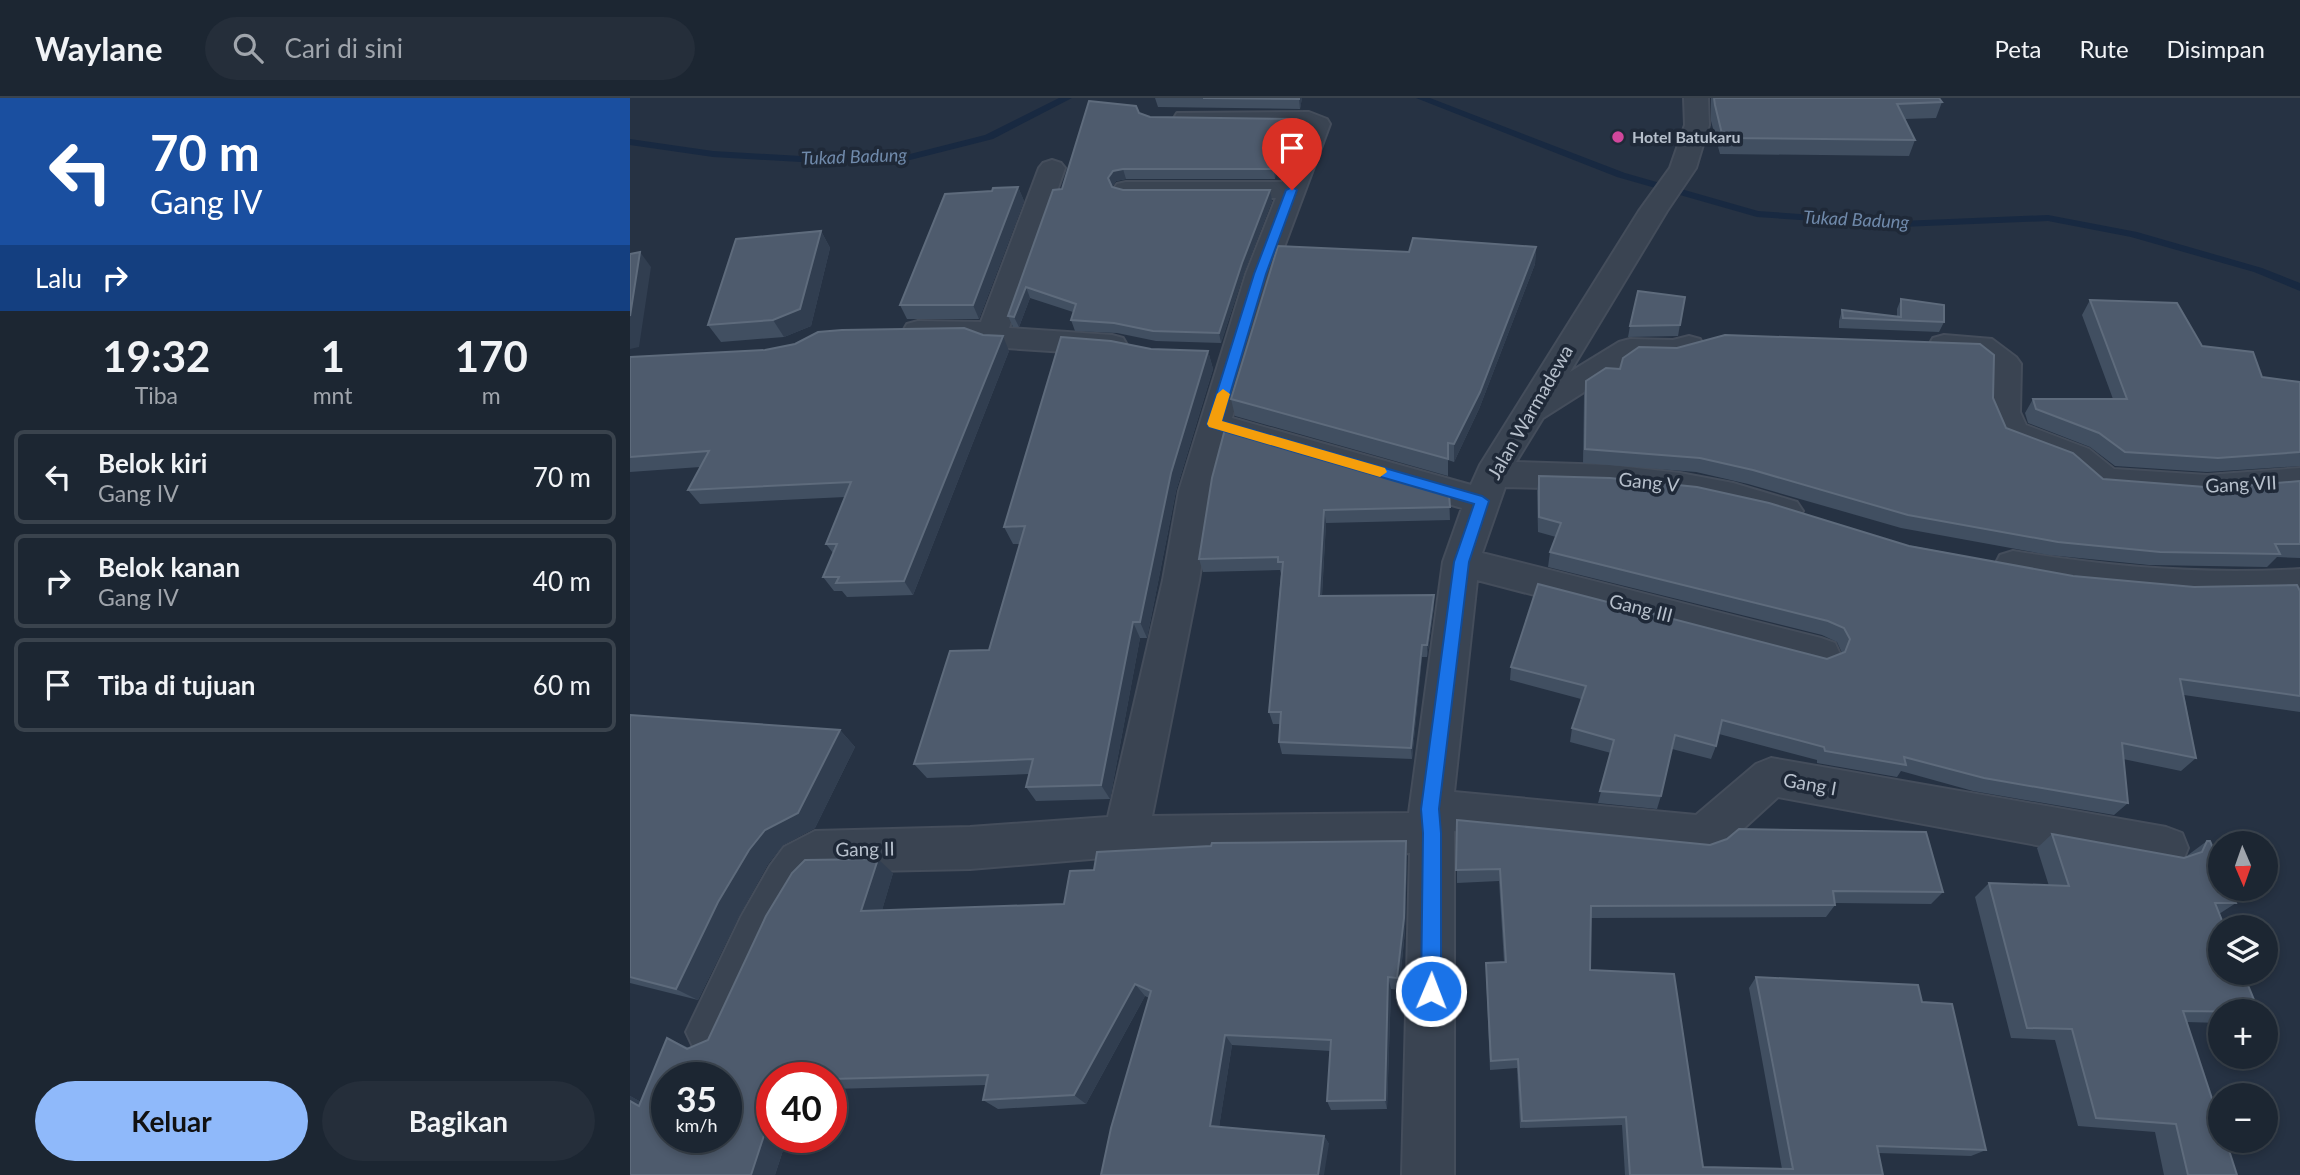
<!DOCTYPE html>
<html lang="id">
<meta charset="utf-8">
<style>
:root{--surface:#1c2632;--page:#252e3a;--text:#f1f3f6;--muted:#a0a5ac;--line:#3a434d;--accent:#8fb9fa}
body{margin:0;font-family:Lato,sans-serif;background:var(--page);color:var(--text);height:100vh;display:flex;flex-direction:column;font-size:26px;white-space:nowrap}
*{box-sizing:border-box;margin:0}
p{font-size:23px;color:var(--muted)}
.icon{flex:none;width:38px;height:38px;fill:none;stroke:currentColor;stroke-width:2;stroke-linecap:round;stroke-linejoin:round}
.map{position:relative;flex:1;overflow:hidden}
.sheet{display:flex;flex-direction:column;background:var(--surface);width:630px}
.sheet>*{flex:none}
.guide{background:#1a4fa0;color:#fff;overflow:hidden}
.needle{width:46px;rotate:178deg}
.fabs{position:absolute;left:1578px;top:733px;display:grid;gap:14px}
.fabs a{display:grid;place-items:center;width:70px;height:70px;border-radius:50%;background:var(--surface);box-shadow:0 4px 10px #0003,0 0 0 2px var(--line);font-size:35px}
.speed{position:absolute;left:21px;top:964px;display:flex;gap:14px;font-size:35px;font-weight:700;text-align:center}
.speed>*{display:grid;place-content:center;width:91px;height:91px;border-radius:50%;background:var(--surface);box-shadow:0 4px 10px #0003,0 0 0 2px var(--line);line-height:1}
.speed small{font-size:18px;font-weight:400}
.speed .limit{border:10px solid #d22;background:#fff;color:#111}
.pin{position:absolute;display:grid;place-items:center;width:60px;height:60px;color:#fff;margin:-72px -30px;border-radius:50% 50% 50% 0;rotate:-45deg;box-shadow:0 0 7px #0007}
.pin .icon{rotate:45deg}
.me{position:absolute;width:77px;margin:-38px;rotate:1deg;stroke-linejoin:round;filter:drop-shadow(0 0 5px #0008)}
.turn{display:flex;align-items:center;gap:24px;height:147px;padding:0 35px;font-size:32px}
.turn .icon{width:91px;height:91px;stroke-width:2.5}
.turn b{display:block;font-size:49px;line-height:60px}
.then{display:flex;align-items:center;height:66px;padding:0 35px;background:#0003;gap:14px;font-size:26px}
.eta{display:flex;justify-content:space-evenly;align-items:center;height:119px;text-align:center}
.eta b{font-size:42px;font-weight:700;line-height:49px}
.action{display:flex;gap:14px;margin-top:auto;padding:14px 35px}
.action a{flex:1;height:80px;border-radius:42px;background:var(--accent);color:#111;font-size:28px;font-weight:700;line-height:80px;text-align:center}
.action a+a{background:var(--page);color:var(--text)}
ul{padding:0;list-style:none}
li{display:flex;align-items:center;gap:21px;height:94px;margin:0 14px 10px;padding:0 21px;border:4px solid var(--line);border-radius:10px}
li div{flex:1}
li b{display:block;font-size:26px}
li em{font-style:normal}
header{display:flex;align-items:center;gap:42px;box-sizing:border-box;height:98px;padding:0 35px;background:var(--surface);border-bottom:2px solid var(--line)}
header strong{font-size:33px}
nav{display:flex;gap:38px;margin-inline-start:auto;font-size:24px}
.search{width:490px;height:63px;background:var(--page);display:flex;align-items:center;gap:18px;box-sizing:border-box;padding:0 24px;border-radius:38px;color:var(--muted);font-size:26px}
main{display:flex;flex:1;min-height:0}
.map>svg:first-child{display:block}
</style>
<header>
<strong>Waylane</strong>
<div class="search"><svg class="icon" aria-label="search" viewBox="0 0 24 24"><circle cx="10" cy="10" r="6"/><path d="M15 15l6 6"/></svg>Cari di sini</div>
<nav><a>Peta</a><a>Rute</a><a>Disimpan</a></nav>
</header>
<main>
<section class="sheet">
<div class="guide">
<div class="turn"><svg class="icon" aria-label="left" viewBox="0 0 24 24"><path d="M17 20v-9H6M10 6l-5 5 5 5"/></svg><div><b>70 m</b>Gang IV</div></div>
<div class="then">Lalu<svg class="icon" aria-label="right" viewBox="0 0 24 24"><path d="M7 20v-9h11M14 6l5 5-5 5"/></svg></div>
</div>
<div class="eta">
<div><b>19:32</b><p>Tiba</p></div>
<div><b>1</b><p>mnt</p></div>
<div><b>170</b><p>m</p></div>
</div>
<ul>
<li><svg class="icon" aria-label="left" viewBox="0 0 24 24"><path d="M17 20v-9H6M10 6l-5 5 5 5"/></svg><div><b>Belok kiri</b><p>Gang IV</p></div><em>70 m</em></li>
<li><svg class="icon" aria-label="right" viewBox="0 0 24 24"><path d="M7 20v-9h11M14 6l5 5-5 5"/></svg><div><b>Belok kanan</b><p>Gang IV</p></div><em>40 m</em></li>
<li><svg class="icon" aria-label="arrive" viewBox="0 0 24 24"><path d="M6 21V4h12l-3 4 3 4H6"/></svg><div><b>Tiba di tujuan</b></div><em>60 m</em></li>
</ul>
<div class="action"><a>Keluar</a><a>Bagikan</a></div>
</section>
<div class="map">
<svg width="1670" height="1077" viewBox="0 0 1670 1077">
<rect width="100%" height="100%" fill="#263243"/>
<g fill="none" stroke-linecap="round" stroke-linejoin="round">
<g fill="#182941" fill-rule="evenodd">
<path d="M429,0H442L363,41L280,62L188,65L83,59L0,47V41L83,53L188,59L280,56L355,37Z"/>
<path d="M786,0H800L995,75L1128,113L1271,123L1418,117L1507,134L1632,170L1670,185V193L1624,174L1501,139L1418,123L1271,129L1127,119L987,79Z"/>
</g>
<defs>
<g id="minor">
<path d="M1054,0H1078L1079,27L1066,70L1037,113L940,274L989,244L1000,241L1043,242L1059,238L1070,241L1074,248L1070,255L1043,262L1006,261L913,320L886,364L980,367L1050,375L1103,385L1167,404L1173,413L1167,422C1147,428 1126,417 1105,411C1030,391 952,391 875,389L852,455L1191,540L1205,545L1210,556L1205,567L1191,572L847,482L824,694L1066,717L1126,666L1141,660L1536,729L1552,735L1558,750L1552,765L1536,771L1148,699L1090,752L1074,758L824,733V1077H772L780,755L496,758L340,771L192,774C155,800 123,908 98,951L81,959L64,951L56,934L111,819L140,768L154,749L185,733L340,729L478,719L533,482L549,393L616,176L646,100H496L487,98L483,92L487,86L496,84H652L675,29L556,27L547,25L544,20L547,15L679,14L697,21L700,26L644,176L602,320L841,387L850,367L1009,113L1040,70L1055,27ZM597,341L832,410L813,464L779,715L522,718L569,482L583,393Z"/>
<path d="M422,62L431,65L435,70L379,230L482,237L493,240L497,247L493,254L482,257L361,249L341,242L288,243L277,240L273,233L277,226L288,223L351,224L409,70L413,65Z"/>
<path d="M1314,237L1362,241L1386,259L1391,266L1390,314L1396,327L1459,351L1484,371L1577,377L1670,370V394L1577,401L1476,395L1464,392L1435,367L1371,343L1358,314L1359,270L1344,258L1303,254L1299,247L1303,240Z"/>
<path d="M1383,453C1479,469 1573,477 1670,471V499C1594,504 1519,503 1444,491C1419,488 1394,485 1370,477L1365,467L1370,457Z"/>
</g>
</defs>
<use href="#minor" stroke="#444d5b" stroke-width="4"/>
<use href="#minor" fill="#3a4452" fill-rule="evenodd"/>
</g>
<g fill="#414f61">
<path d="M525,0H672L670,11L528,9Z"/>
<path d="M1081,0H1309L1312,4L1306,20L1275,21L1285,42L1279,58L1090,56L1081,23Z"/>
<path d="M509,15L520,19L666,21L667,31L666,40H651L645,81H496L486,83L482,89L493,92L642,103L614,175L591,245L526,243L487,235L445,233L441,222L443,214L400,200L389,229H383L378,218L432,91Z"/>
<path d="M388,89L394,103L349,221H277L270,207L362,93Z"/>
<path d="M191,133L200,150L181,228L154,239L91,244L78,227Z"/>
<path d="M906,149L905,166L849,311L824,364L818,362V378L605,318L601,301L779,154Z"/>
<path d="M1055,199L1048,238L998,239L1000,228Z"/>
<path d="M1271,201L1314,224L1309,234L1209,230V223L1212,212L1267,219V211Z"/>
<path d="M1460,202L1572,248L1632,279L1670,284V368L1577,374L1485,368L1460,349L1398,325L1395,315L1403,301H1483L1452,217Z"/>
<path d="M521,251L578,253L583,271L546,393L517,540H510L480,701L406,703L396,689L399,676L297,680L284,666L359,552L390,446H383L374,429Z"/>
<path d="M379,253L283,497L217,499L212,493H204L193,479L203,455L196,446L215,399L70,406L58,392L70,369L0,374V259Z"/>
<path d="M956,283L1363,300L1376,330L1473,381L1588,390L1670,383V460L1647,459L1637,469L1519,467L1419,457L1271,430L1118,386L1066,374L953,365L954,297Z"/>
<path d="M909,378L1443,478L1564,489L1670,493V614L1554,597L1566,660L1551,673L1493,661L1498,705L1484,717L1343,693L1271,673L1267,679L1187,665V662L1089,636L1086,648L1081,661L1042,651L1031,698L1027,711L968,705L981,655L940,644L942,630L951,601L880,582L881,569L1197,561L1212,555L1207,544L1192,537L918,469L920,454L926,439L908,434L907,393Z"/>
<path d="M582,380L819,396L820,422L696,425L692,498L804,497V509L797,559H792L782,661L652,656L649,644L650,626H643L639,614L651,476L650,472L573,474L569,461Z"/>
<path d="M0,617L210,632L225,649L185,730L153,747L138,766L109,818L68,902L0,885Z"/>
<path d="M827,722L1313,794L1301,806L1205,805V807L1196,819L961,820L960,872L1073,1069L1152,1071L1119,890L1126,879L1292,904L1356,1052L1341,1058L1248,1055L1253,1077H995L992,1027L890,1030L887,970L860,972L856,876V865L874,864L869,783L827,785Z"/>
<path d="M1422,736L1554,760L1557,759L1558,757L1577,743L1606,805L1589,816L1591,925L1556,924L1607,1077H1534L1525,1034L1448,1028L1425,942L1381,940L1345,799L1359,785L1419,788L1407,750Z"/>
<path d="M777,758L775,833L769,892L761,891L757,1011L701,1012L697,1003L700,953L602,947L589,1029L694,1038L699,1046L471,1077L519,900L515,898L456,1006L368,1011L353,1002L356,987L201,991V980H142V1040H157L145,1077H0V998L11,1004L37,940L59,950L78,942L263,775L252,812L434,806Z"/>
</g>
<g fill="#313e50">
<path d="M669,0H672L670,11L669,1Z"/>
<path d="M666,21L667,31L666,40L664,30Z"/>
<path d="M649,30L651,40L645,81L644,71Z"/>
<path d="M493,71L496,81L486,83L481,91L478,80L483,73Z"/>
<path d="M388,89L394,103L349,221L343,207Z"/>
<path d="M640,92L642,103L614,175L591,245L589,235L612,165Z"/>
<path d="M191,133L200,150L181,228L154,239L143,222Z"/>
<path d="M906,149L905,166L849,311L824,364V346Z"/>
<path d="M10,154L21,169L9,249L0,251V218Z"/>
<path d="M396,189L400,200L389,229L384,219Z"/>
<path d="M373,238L379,253L283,497L274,483Z"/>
<path d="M578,253L583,271L546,393L517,540L510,524L541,375Z"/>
<path d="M694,412L696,425L691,510L689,498Z"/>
<path d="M804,497V509L797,559V547Z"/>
<path d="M503,524L510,540L480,701L471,687Z"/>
<path d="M792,547V559L782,661L781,650Z"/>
<path d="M210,632L225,649L185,730L153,747L138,766L109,818L68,902L46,891L88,804L119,752Z"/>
<path d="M776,743L777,758L775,833L769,892L767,880Z"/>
<path d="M248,761L263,775L248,826L231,813Z"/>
<path d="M758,879L761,891L757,1011L755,1002Z"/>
<path d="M505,886L515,898L456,1006L444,997Z"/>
<path d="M595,937L602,947L588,1036L580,1028Z"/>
<path d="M0,998L35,1017L9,1008L0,1003Z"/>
<path d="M142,1013V1040H157L145,1077H121Z"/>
<path d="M694,1038L699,1046L694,1077H688Z"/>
</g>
<g fill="#4e5b6d" stroke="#5e6b7c" stroke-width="2" fill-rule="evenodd">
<path d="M573,0H669V1Z"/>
<path d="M1084,0H1309L1312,4L1267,6L1285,42L1093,40L1085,7Z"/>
<path d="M459,3L506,8L509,15L520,19L666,21L664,30H649L644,71H493L483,73L478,80L482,89L493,92H640L612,165L589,235L523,233L484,225L441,222L446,206L396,189L384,219L378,218L423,92L432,91Z"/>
<path d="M388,89L343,207H270L315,96L362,93L363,90Z"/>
<path d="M191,133L170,211L143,222L78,227L106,141Z"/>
<path d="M783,140L906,149L850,294L824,346L818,345V361L601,301L648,148L779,154Z"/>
<path d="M10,154L0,218V156Z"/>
<path d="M1008,193L1055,199L1050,227L1000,228Z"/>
<path d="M1271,201L1314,207V224L1213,220L1212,212L1271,219Z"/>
<path d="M1460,202L1547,205L1572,248L1623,254L1632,279L1670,284V354L1588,360L1495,354L1469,335L1406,311L1403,301H1497Z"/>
<path d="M334,230L353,237L373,238L274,483L206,485L209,479H193L207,446H196L221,384L58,392L79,353L0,359V259L135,252L165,246L188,234L212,232Z"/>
<path d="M1095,237L1350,246L1364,257L1363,300L1376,330L1443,355L1473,381L1588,390L1670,383V446H1645L1650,456L1530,454L1428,444L1278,417L1123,372L1070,360L955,351L956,283L976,270L990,271L993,260L1009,249L1047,250Z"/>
<path d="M431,239L481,243L521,251L578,253L541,375L510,524H503L471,687L396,689L403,661L284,666L320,553L359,552L395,428L374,429Z"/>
<path d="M595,331L819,396L820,409L694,412L689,498L804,497L797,547H792L781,650L649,644L651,614H639L653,464H648V459L569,461L582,380Z"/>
<path d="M909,378L980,380L1067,389L1139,405L1279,448L1443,478L1564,489L1667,487L1670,493V598L1550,581L1566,660L1492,645L1498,705L1354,680L1274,659L1276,667L1195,653L1194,649L1092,622L1086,648L1045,637L1031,698L970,693L984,642L942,630L956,588L881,569L908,486L1197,561L1215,554L1220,541L1214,530L1198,523L920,454L931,425L909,419Z"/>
<path d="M0,617L210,632L168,715L135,732L119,752L88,804L46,891L0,879Z"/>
<path d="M827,722L1080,747L1097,741L1109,731L1296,734L1313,794L1203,793L1205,807L961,808L960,872L1044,876L1073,1069L1163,1071L1126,879L1288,887L1292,904L1322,906L1356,1052L1247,1048L1253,1077H1000L996,1019L892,1023L888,961L861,963L856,865L876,864L870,771L826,772Z"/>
<path d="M1422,736L1554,760L1572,754L1577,743H1580L1591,769V791H1600L1606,805H1585L1595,830H1591V875H1613L1629,914L1553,913L1591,1028V1043H1596L1607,1077H1558L1546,1026L1466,1020L1442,931L1397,930L1359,785L1439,788Z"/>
<path d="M776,743L774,820L767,880L758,879L755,1002L697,1003L701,942L595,937L580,1028L694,1038L688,1077H471L481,1030L521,893L505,886L444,997L353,1002L358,977L201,981V980H142V1013L121,1077H0V1003L9,1008L37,940L57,951L78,942L136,818L162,775L175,762L248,761L231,813L434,806L440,773L464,772L467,754L581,748L582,745ZM37,980H96V1040H37Z"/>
</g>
<path fill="#1a73e8" stroke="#114b97" stroke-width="2" d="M662,89L667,92L636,176L592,323L852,398L859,403L839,464L809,711L811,735V893L808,900L801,903L794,900L791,893L793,735L791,711L824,464L844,406L579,329L577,326L624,176L656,92Z"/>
<path fill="#f59e0b" d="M593,291L600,296L592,323L755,370L757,374L750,379L579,329L577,326L587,296Z"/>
<circle fill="#d1479c" stroke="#1f2938" stroke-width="2.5" cx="988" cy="39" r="7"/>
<g text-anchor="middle" stroke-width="7" stroke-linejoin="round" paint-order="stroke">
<g font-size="16" font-weight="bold" fill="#b7c0cc" stroke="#1f2938" text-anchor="start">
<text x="1002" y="45">Hotel Batukaru</text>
</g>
<g font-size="18" font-style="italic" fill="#708aab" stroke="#1f2938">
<text transform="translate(224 59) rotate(-2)" y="6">Tukad Badung</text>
<text transform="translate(1226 122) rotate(3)" y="6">Tukad Badung</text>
</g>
<g font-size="19" fill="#b7c0cc" stroke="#1f2938">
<text transform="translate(900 314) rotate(-60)" y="7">Jalan Warmadewa</text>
<text transform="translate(1019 384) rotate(6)" y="7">Gang V</text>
<text transform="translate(1611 386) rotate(-3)" y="7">Gang VII</text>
<text transform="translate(1011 510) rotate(14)" y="7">Gang III</text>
<text transform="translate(1180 686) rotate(10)" y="7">Gang I</text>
<text transform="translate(235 751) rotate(-1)" y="7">Gang II</text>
</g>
</g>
</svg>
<div class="fabs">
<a><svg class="needle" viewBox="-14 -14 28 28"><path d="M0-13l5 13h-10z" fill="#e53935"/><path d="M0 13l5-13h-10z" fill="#a0a5ac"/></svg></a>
<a><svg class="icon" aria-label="layers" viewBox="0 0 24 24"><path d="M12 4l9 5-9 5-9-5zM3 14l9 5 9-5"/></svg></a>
<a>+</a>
<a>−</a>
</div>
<div class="speed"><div>35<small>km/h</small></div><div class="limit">40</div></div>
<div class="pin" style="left:662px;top:92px;background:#d93025"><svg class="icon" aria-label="arrive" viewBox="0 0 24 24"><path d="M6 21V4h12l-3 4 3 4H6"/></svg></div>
<svg class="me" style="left:801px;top:893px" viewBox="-20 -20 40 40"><circle r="17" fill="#1a73e8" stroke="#fff" stroke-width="3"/><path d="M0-11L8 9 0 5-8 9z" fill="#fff"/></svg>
</div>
</main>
